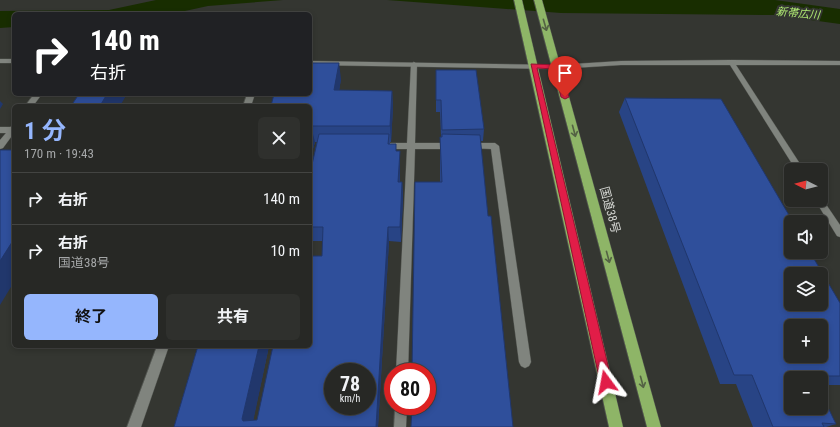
<!DOCTYPE html>
<html lang="ja">
<meta charset="utf-8">
<style>
:root{--surface:#272825;--page:#2f302d;--text:#f1f3f6;--muted:#a4a6a7;--line:#434442;--accent:#95b6fd}
body{margin:0;font-family:"Roboto Condensed","Noto Sans JP",sans-serif;background:var(--page);color:var(--text);height:100vh;display:flex;flex-direction:column;font-size:15px;white-space:nowrap}
*{box-sizing:border-box;margin:0}
p{font-size:13px;color:var(--muted)}
.icon{flex:none;width:22px;height:22px;fill:none;stroke:currentColor;stroke-width:2;stroke-linecap:round;stroke-linejoin:round}
.map{position:relative;flex:1;overflow:hidden}
.sheet{position:absolute;left:12px;top:104px;width:300px;height:244px;display:flex;flex-direction:column;background:var(--surface);border-radius:6px;box-shadow:0 2px 6px #0003,0 0 0 1px var(--line)}
.sheet>*{flex:none}
.banner{position:absolute;left:12px;top:12px;width:300px;height:84px;border-radius:6px;box-shadow:0 2px 6px #0003,0 0 0 1px var(--line);background:#202124;color:#fff;overflow:hidden}
.needle{width:26px;rotate:276deg}
.tools{position:absolute;left:784px;top:163px;display:grid;gap:8px}
.tools a{display:grid;place-items:center;width:44px;height:44px;border-radius:6px;background:var(--surface);box-shadow:0 2px 6px #0003,0 0 0 1px var(--line);font-size:20px}
.speed{position:absolute;left:324px;top:363px;display:flex;gap:8px;font-size:20px;font-weight:700;text-align:center}
.speed>*{display:grid;place-content:center;width:52px;height:52px;border-radius:50%;background:var(--surface);box-shadow:0 2px 6px #0003,0 0 0 1px var(--line);line-height:1}
.speed small{font-size:10px;font-weight:400}
.speed .limit{border:6px solid #d22;background:#fff;color:#111}
.pin{position:absolute;display:grid;place-items:center;width:34px;height:34px;color:#fff;margin:-41px -17px;border-radius:50% 50% 50% 0;rotate:-45deg;box-shadow:0 0 4px #0007}
.pin .icon{rotate:45deg}
.me{position:absolute;width:44px;margin:-22px;rotate:347deg;stroke-linejoin:round;filter:drop-shadow(0 0 3px #0008)}
.turn{display:flex;align-items:center;gap:14px;height:84px;padding:0 12px;font-size:18px}
.turn .icon{width:52px;height:52px;stroke-width:2.5}
.turn b{display:block;font-size:28px;line-height:34px}
.round{display:grid;place-items:center;flex:none;width:42px;height:42px;border-radius:6px;background:var(--page)}
.overview{display:flex;align-items:center;justify-content:space-between;height:68px;padding:0 12px}
h1{font-size:24px;font-weight:700;line-height:30px;color:var(--accent)}
.action{display:flex;gap:8px;margin-top:auto;padding:8px 12px}
.action a{flex:1;height:46px;border-radius:6px;background:var(--accent);color:#111;font-size:16px;font-weight:700;line-height:46px;text-align:center}
.action a+a{background:var(--page);color:var(--text)}
ul{padding:0;list-style:none}
li{display:flex;align-items:center;gap:12px;height:52px;padding:0 12px;border-top:1px solid var(--line)}
li div{flex:1}
li b{display:block;font-size:15px}
li em{font-style:normal}
.map>svg:first-child{display:block}
</style>
<div class="map">
<svg width="840" height="427" viewBox="0 0 840 427">
<rect width="100%" height="100%" fill="#343631"/>
<g fill="#182d00">
<path d="M156,0H283L208,6L171,14H14V27L0,28V11L109,10Z"/>
<path d="M387,0H775L840,9V24L774,15L561,13Z"/>
</g>
<g fill="none" stroke-linecap="round" stroke-linejoin="round">
<defs>
<g id="service">
<path d="M731,60L840,61V65H736L804,170H796L730,65H621L557,69L554,67L557,65L621,61Z"/>
<path d="M414,62L417,64L415,143H452L456,146L452,149H415L408,372H396L407,149H385L381,146L385,143H407L411,64Z"/>
<path d="M34,94H42L33,106H25Z"/>
<path d="M14,125V133L3,148L0,149V140L6,133H0V127H10Z"/>
<path d="M469,143H495L499,146L531,362L529,366L525,368L521,366L519,362L491,149L466,148L465,146L466,144Z"/>
<path d="M821,197L840,225V237L837,236L815,200H821Z"/>
<path d="M395,406H407L406,427H394Z"/>
</g>
<g id="minor">
<rect x="0" y="59" width="14" height="4"/>
<path d="M310,61L557,65L561,67L557,69L310,65Z"/>
<path d="M247,94H255L251,106H243Z"/>
<path d="M157,346H169L141,427H127Z"/>
</g>
<g id="trunk">
<path d="M514,0H522L623,427H609Z"/>
<path d="M534,0H542L661,427H647Z"/>
</g>
</defs>
<use href="#service" stroke="#4f524d" stroke-width="1"/>
<use href="#minor" stroke="#4f524d" stroke-width="1"/>
<use href="#trunk" stroke="#4f524d" stroke-width="1"/>
<use href="#service" fill="#80847e" fill-rule="evenodd"/>
<use href="#minor" fill="#80847e" fill-rule="evenodd"/>
<use href="#trunk" fill="#8eb567" fill-rule="evenodd"/>
</g>
<g fill="#284485">
<path d="M436,70L484,129L483,141H480L488,216L440,182V137H441L440,112H436Z"/>
<path d="M341,79L339,90L392,91L393,107L391,142H390V144L396,151H400V182H402L403,197L401,242L389,241L378,427H174L198,346H269L253,420H257L322,256L323,241H310V170L311,169L317,142H315L310,159V106Z"/>
<path d="M625,98L840,303V385H821V378H791L836,424L826,427H753L736,384H720L619,112Z"/>
</g>
<g fill="#21376c">
<path d="M339,63L341,79L337,106L334,90Z"/>
<path d="M392,91L393,107L391,142L390,126Z"/>
<path d="M107,94H127L120,106H100Z"/>
<path d="M0,101L3,104L0,109Z"/>
<path d="M311,126L315,142L310,159V129Z"/>
<path d="M400,151V166L399,197L398,182Z"/>
<path d="M402,182L403,197L401,242L400,227Z"/>
<path d="M388,227L389,241L378,427H376Z"/>
<path d="M14,239V282L0,305V261Z"/>
<path d="M259,346H269L252,427L243,421L242,419Z"/>
</g>
<g fill="#2f4f9b" stroke="#21376c" fill-rule="evenodd">
<path d="M310,63H339L334,90L392,91L390,126H311L310,129V106H271L274,94H310Z"/>
<path d="M436,70H476L484,129L442,130L441,100H436Z"/>
<path d="M79,94H107L100,106H71Z"/>
<path d="M625,98L721,99L793,222H791V252H810L840,303V376H812L813,378H791V408H821V393L836,424L822,423L824,427H773L752,375H734ZM791,274H821V304H791ZM791,326H821V356H791Z"/>
<path d="M319,134H389L388,144H396V151H400L398,182H402L400,227H388L376,427H174L198,346H259L242,419L243,421L257,420L273,346H310V256H322L323,227H310V170L311,169ZM333,372H367V406H333Z"/>
<path d="M442,134L480,135L488,216H491L513,427H411L412,406H427V372H412L415,182H442L440,137H442Z"/>
<path d="M0,150H14V239L0,261Z"/>
</g>
<defs><path id="oneway-shaft" d="M-6 0H5M1.5-3L5.5 0L1.5 3" fill="none" stroke-width="1.6" stroke-linecap="round" stroke-linejoin="round"/></defs>
<g stroke="#546244">
<use href="#oneway-shaft" transform="translate(545 25) rotate(74)"/>
<use href="#oneway-shaft" transform="translate(574 131) rotate(75)"/>
<use href="#oneway-shaft" transform="translate(608 257) rotate(75)"/>
<use href="#oneway-shaft" transform="translate(642 382) rotate(75)"/>
</g>
<path fill="#e11d48" stroke="#92132f" d="M531,64L559,65L569,97L565,99L561,97L554,69L537,68L612,382L610,386L606,388L602,386L600,382Z"/>
<g text-anchor="middle" stroke-width="4" stroke-linejoin="round" paint-order="stroke">
<g font-size="11" font-style="italic" fill="#afe973" stroke="#343631">
<text transform="translate(798 13) rotate(5)" y="4">新帯広川</text>
</g>
<g font-size="12" fill="#d6d8d4" stroke="#343631">
<text transform="translate(610 210) rotate(75)" y="4">国道38号</text>
</g>
</g>
</svg>
<div class="tools">
<a><svg class="needle" viewBox="-14 -14 28 28"><path d="M0-13l5 13h-10z" fill="#e53935"/><path d="M0 13l5-13h-10z" fill="#a4a6a7"/></svg></a>
<a><svg class="icon" aria-label="sound" viewBox="0 0 24 24"><path d="M4 9h4l5-4v14l-5-4H4zM17 9q2 3 0 6"/></svg></a>
<a><svg class="icon" aria-label="layers" viewBox="0 0 24 24"><path d="M12 4l9 5-9 5-9-5zM3 14l9 5 9-5"/></svg></a>
<a>+</a>
<a>−</a>
</div>
<div class="speed"><div>78<small>km/h</small></div><div class="limit">80</div></div>
<div class="pin" style="left:565px;top:97px;background:#d93025"><svg class="icon" aria-label="arrive" viewBox="0 0 24 24"><path d="M6 21V4h12l-3 4 3 4H6"/></svg></div>
<svg class="me" style="left:606px;top:382px" viewBox="-20 -20 40 40"><path d="M0-17L14 15 0 8-14 15z" fill="#e11d48" stroke="#fff" stroke-width="4"/></svg>
<div class="banner">
<div class="turn"><svg class="icon" aria-label="right" viewBox="0 0 24 24"><path d="M7 20v-9h11M14 6l5 5-5 5"/></svg><div><b>140 m</b>右折</div></div>
</div>
<section class="sheet">
<div class="overview"><div><h1>1 分</h1><p>170 m · 19:43</p></div><a class="round"><svg class="icon" aria-label="close" viewBox="0 0 24 24"><path d="M6 6l12 12M18 6L6 18"/></svg></a></div>
<ul>
<li><svg class="icon" aria-label="right" viewBox="0 0 24 24"><path d="M7 20v-9h11M14 6l5 5-5 5"/></svg><div><b>右折</b></div><em>140 m</em></li>
<li><svg class="icon" aria-label="right" viewBox="0 0 24 24"><path d="M7 20v-9h11M14 6l5 5-5 5"/></svg><div><b>右折</b><p>国道38号</p></div><em>10 m</em></li>
</ul>
<div class="action"><a>終了</a><a>共有</a></div>
</section>
</div>
